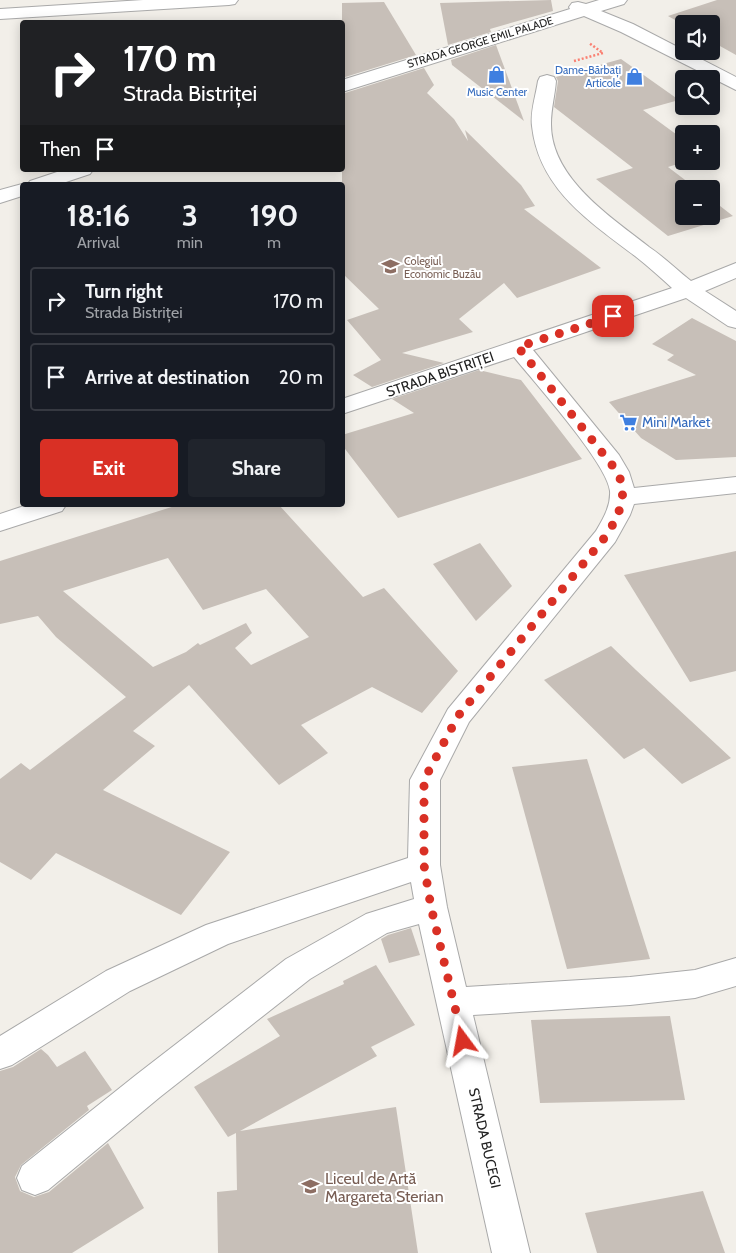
<!DOCTYPE html>
<meta charset="utf-8">
<style>
:root{--surface:#171b24;--page:#20242c;--text:#f1f3f6;--muted:#9ea1a6;--line:#363941;--accent:#d93025}
body{margin:0;font-family:Cabin,sans-serif;background:var(--page);color:var(--text);height:100vh;display:flex;flex-direction:column;font-size:19px;white-space:nowrap}
*{box-sizing:border-box;margin:0}
p{font-size:16px;color:var(--muted)}
.icon{flex:none;width:28px;height:28px;fill:none;stroke:currentColor;stroke-width:2;stroke-linecap:round;stroke-linejoin:round}
.map{position:relative;flex:1;overflow:hidden}
.sheet{position:absolute;left:20px;top:182px;width:325px;height:325px;display:flex;flex-direction:column;background:var(--surface);border-radius:5px;box-shadow:0 2px 12px #0003}
.sheet>*{flex:none}
.hud{position:absolute;left:20px;top:20px;width:325px;height:152px;border-radius:5px;box-shadow:0 2px 12px #0003;background:#202124;color:#fff;overflow:hidden}
.tools{position:absolute;left:675px;top:15px;display:grid;gap:10px}
.tools a{display:grid;place-items:center;width:45px;height:45px;border-radius:5px;background:var(--surface);box-shadow:0 2px 12px #0003;font-size:25px}
.pin{position:absolute;display:grid;place-items:center;width:42px;height:42px;color:#fff;margin:-21px;border-radius:10px;box-shadow:0 2px 8px #0006}
.me{position:absolute;width:55px;margin:-28px;rotate:347deg;stroke-linejoin:round;filter:drop-shadow(0 0 4px #0008)}
.turn{display:flex;align-items:center;gap:18px;height:105px;padding:0 20px;font-size:22px}
.turn .icon{width:65px;height:65px;stroke-width:2.5}
.turn b{display:block;font-size:35px;line-height:42px}
.then{display:flex;align-items:center;height:48px;padding:0 20px;background:#0003;gap:10px;font-size:19px}
.eta{display:flex;justify-content:space-evenly;align-items:center;height:85px;text-align:center}
.eta b{font-size:30px;font-weight:700;line-height:35px}
.action{display:flex;gap:10px;margin-top:auto;padding:10px 20px}
.action a{flex:1;height:58px;border-radius:5px;background:var(--accent);color:#fff;font-size:20px;font-weight:700;line-height:58px;text-align:center}
.action a+a{background:var(--page);color:var(--text)}
ul{padding:0;list-style:none}
li{display:flex;align-items:center;gap:15px;height:68px;margin:0 10px 8px;padding:0 10px;border:2px solid var(--line);border-radius:5px}
li div{flex:1}
li b{display:block;font-size:19px}
li em{font-style:normal}
.map>svg:first-child{display:block}
</style>
<div class="map">
<svg width="736" height="1253" viewBox="0 0 736 1253">
<rect width="100%" height="100%" fill="#f2efe9"/>
<g fill="#c7bfb8" fill-rule="evenodd">
<path d="M551,0L553,11L490,29L491,32L448,45L440,3Z"/>
<path d="M717,0H736V55L711,41V24L684,25L668,16Z"/>
<path d="M384,2L416,55L342,78V3Z"/>
<path d="M496,45L524,121L452,65L451,60Z"/>
<path d="M621,59L679,100L643,110L684,140V162L668,167L697,189H684V216H711V199L733,216L668,236L596,179L633,168L554,107L558,81L556,77Z"/>
<path d="M424,68L434,85L427,93L454,119L468,141L465,130L521,185L535,206L524,209L601,268L517,298L504,283L459,319L473,332L402,353L444,363L372,387L353,375L381,360L347,320L379,309L342,273V94Z"/>
<path d="M692,318L736,341V457L676,460L641,438L609,402L696,375L667,360L674,355L652,344Z"/>
<path d="M479,370L521,380L582,459L398,518L342,445V435L414,413L392,399Z"/>
<path d="M178,505H279L363,597L384,588L458,671L422,713L372,687L301,725L328,753L279,785L189,685L133,731L155,746L103,790L230,852L181,915L56,853L31,880L0,862V779L21,763L30,770L126,697L56,637L38,616L0,624V561ZM168,558L203,610L266,589L309,637L251,665L235,648L252,633L246,623L200,645L198,643L186,652L153,667L63,591Z"/>
<path d="M480,543L512,586L476,621L433,564Z"/>
<path d="M736,551V671L690,682L624,575Z"/>
<path d="M611,646L636,670L731,758L682,784L644,748L624,759L544,680Z"/>
<path d="M587,759L650,959L567,969L512,767Z"/>
<path d="M411,928L420,955L389,963L381,939L388,935Z"/>
<path d="M376,965L415,1025L371,1047L377,1056L240,1131L396,1107L418,1253H218L217,1192L237,1190L236,1133L228,1137L194,1087L280,1036L267,1019L344,984L343,981Z"/>
<path d="M670,1016L685,1100L540,1103L531,1020Z"/>
<path d="M41,1049L48,1055L57,1067L85,1051L112,1090L87,1106L89,1110L21,1165L15,1177L20,1191L34,1197L49,1192L108,1143L144,1208L72,1253H0V1071L13,1067Z"/>
<path d="M703,1191L725,1253H597L585,1213Z"/>
</g>
<g fill="none" stroke-linecap="round" stroke-linejoin="round">
<defs>
<g id="minor">
<path d="M143,0H238L235,4L229,5L0,19V9Z"/>
<path d="M599,0H627L624,4L601,11L633,24L736,77V90L621,32L584,16L342,92V80L570,9L569,7L572,3L578,2L586,4Z"/>
<path d="M547,75L554,77L556,81C555,95 551,109 551,123C550,178 611,217 649,247C664,257 677,270 691,281L736,263V278L705,291L736,311V328L728,326L686,298L533,350L619,455L629,472L634,488L736,477V493L634,504L630,515L615,542L469,722L440,780V865L447,907L466,987L630,977L695,970L736,958V986L695,998L630,1005L473,1015L530,1253H492L419,924L387,933L310,979L160,1097L48,1190L35,1195L22,1190L17,1178L22,1166L136,1075L286,959L366,914L414,899L411,882L228,944L130,991L12,1065L0,1069V1036L106,971L206,925L408,858L410,780L448,709L596,531C603,519 611,506 610,491C607,463 535,383 514,357L342,414V399L672,288C660,277 648,266 635,256C589,221 539,189 532,126C530,112 536,95 538,81L540,77Z"/>
<path d="M63,170H93L90,174L57,185H27L30,181Z"/>
<path d="M22,184L27,185H22V196L0,203V190Z"/>
<path d="M27,505H66L62,511L0,531V514Z"/>
</g>
</defs>
<use href="#minor" stroke="#a9a9a9" stroke-width="2"/>
<path stroke="#fa8072" stroke-width="2.5" stroke-dasharray="2 2" stroke-linecap="butt" d="M574,61L603,53L589,43"/>
<use href="#minor" fill="#fff" fill-rule="evenodd"/>
</g>
<g fill="none" stroke-linecap="round" stroke-linejoin="round">
<path stroke="#d93025" stroke-width="9" stroke-dasharray="0 16.2" d="M463,1041L431,907L424,865V780L458,716L606,536C619,515 630,494 616,470L518,347L613,316"/>
</g>
<defs>
<symbol id="shop-bare" viewBox="-9 -9 18 18"><path d="M-5-2.5h2.3a2.7 3.5 0 0 1 5.4 0H5L5.5 6h-11ZM-1.5-2.5h3a1.5 2.3 0 0 0-3 0Z" fill="#3f7fe0" stroke="#fff" stroke-width="2.5" paint-order="stroke"/></symbol>
<symbol id="university-bare" viewBox="-9 -9 18 18"><path d="M0-5L7-2L0 1L-7-2ZM-4 1L0 2.5L4 1V4Q0 6-4 4Z" fill="#8d6e63" stroke="#fff" stroke-width="2.5" paint-order="stroke"/></symbol>
<symbol id="supermarket-bare" viewBox="-9 -9 18 18"><path d="M-6-5.5h2.5l.6 2H6L4.5 2H-2.5L-4.4-4H-6ZM-1.5 3.2a1.3 1.3 0 1 0 .1 0ZM3 3.2a1.3 1.3 0 1 0 .1 0Z" fill="#3f7fe0" stroke="#fff" stroke-width="2.5" paint-order="stroke"/></symbol>
</defs>
<g fill-rule="evenodd">
<use href="#shop-bare" x="484" y="62" width="25" height="25"/>
<use href="#shop-bare" x="622" y="64" width="25" height="25"/>
<use href="#university-bare" x="378" y="254" width="25" height="25"/>
<use href="#supermarket-bare" x="616" y="410" width="25" height="25"/>
<use href="#university-bare" x="298" y="1174" width="25" height="25"/>
</g>
<g text-anchor="middle" stroke-width="4" stroke-linejoin="round" paint-order="stroke">
<g font-size="11" fill="#222" stroke="#fff">
<text transform="translate(480 42) rotate(-17)" y="4">STRADA GEORGE EMIL PALADE</text>
</g>
<g font-size="11" fill="#366cbe" stroke="#fff" text-anchor="end">
<text x="621" y="74">Dame-Bărbați<tspan x="621" dy="13">Articole</tspan></text>
<text x="497" y="96" text-anchor="middle">Music Center</text>
</g>
<g font-size="11" fill="#785e54" stroke="#fff" text-anchor="start">
<text x="404" y="265">Colegiul<tspan x="404" dy="13">Economic Buzău</tspan></text>
</g>
<g font-size="14" fill="#222" stroke="#fff">
<text transform="translate(440 374) rotate(-19)" y="5">STRADA BISTRIȚEI</text>
<text transform="translate(485 1138) rotate(77)" y="5">STRADA BUCEGI</text>
</g>
<g font-size="14" fill="#366cbe" stroke="#fff" text-anchor="start">
<text x="642" y="427">Mini Market</text>
</g>
<g font-size="16" fill="#785e54" stroke="#fff" text-anchor="start">
<text x="325" y="1184">Liceul de Artă<tspan x="325" dy="18">Margareta Sterian</tspan></text>
</g>
</g>
</svg>
<div class="tools">
<a><svg class="icon" aria-label="sound" viewBox="0 0 24 24"><path d="M4 9h4l5-4v14l-5-4H4zM17 9q2 3 0 6"/></svg></a>
<a><svg class="icon" aria-label="search" viewBox="0 0 24 24"><circle cx="10" cy="10" r="6"/><path d="M15 15l6 6"/></svg></a>
<a>+</a>
<a>−</a>
</div>
<div class="pin" style="left:613px;top:316px;background:#d93025"><svg class="icon" aria-label="arrive" viewBox="0 0 24 24"><path d="M6 21V4h12l-3 4 3 4H6"/></svg></div>
<svg class="me" style="left:463px;top:1041px" viewBox="-20 -20 40 40"><path d="M0-17L14 15 0 8-14 15z" fill="#d93025" stroke="#fff" stroke-width="4"/></svg>
<div class="hud">
<div class="turn"><svg class="icon" aria-label="right" viewBox="0 0 24 24"><path d="M7 20v-9h11M14 6l5 5-5 5"/></svg><div><b>170 m</b>Strada Bistriței</div></div>
<div class="then">Then<svg class="icon" aria-label="arrive" viewBox="0 0 24 24"><path d="M6 21V4h12l-3 4 3 4H6"/></svg></div>
</div>
<section class="sheet">
<div class="eta">
<div><b>18:16</b><p>Arrival</p></div>
<div><b>3</b><p>min</p></div>
<div><b>190</b><p>m</p></div>
</div>
<ul>
<li><svg class="icon" aria-label="right" viewBox="0 0 24 24"><path d="M7 20v-9h11M14 6l5 5-5 5"/></svg><div><b>Turn right</b><p>Strada Bistriței</p></div><em>170 m</em></li>
<li><svg class="icon" aria-label="arrive" viewBox="0 0 24 24"><path d="M6 21V4h12l-3 4 3 4H6"/></svg><div><b>Arrive at destination</b></div><em>20 m</em></li>
</ul>
<div class="action"><a>Exit</a><a>Share</a></div>
</section>
</div>
